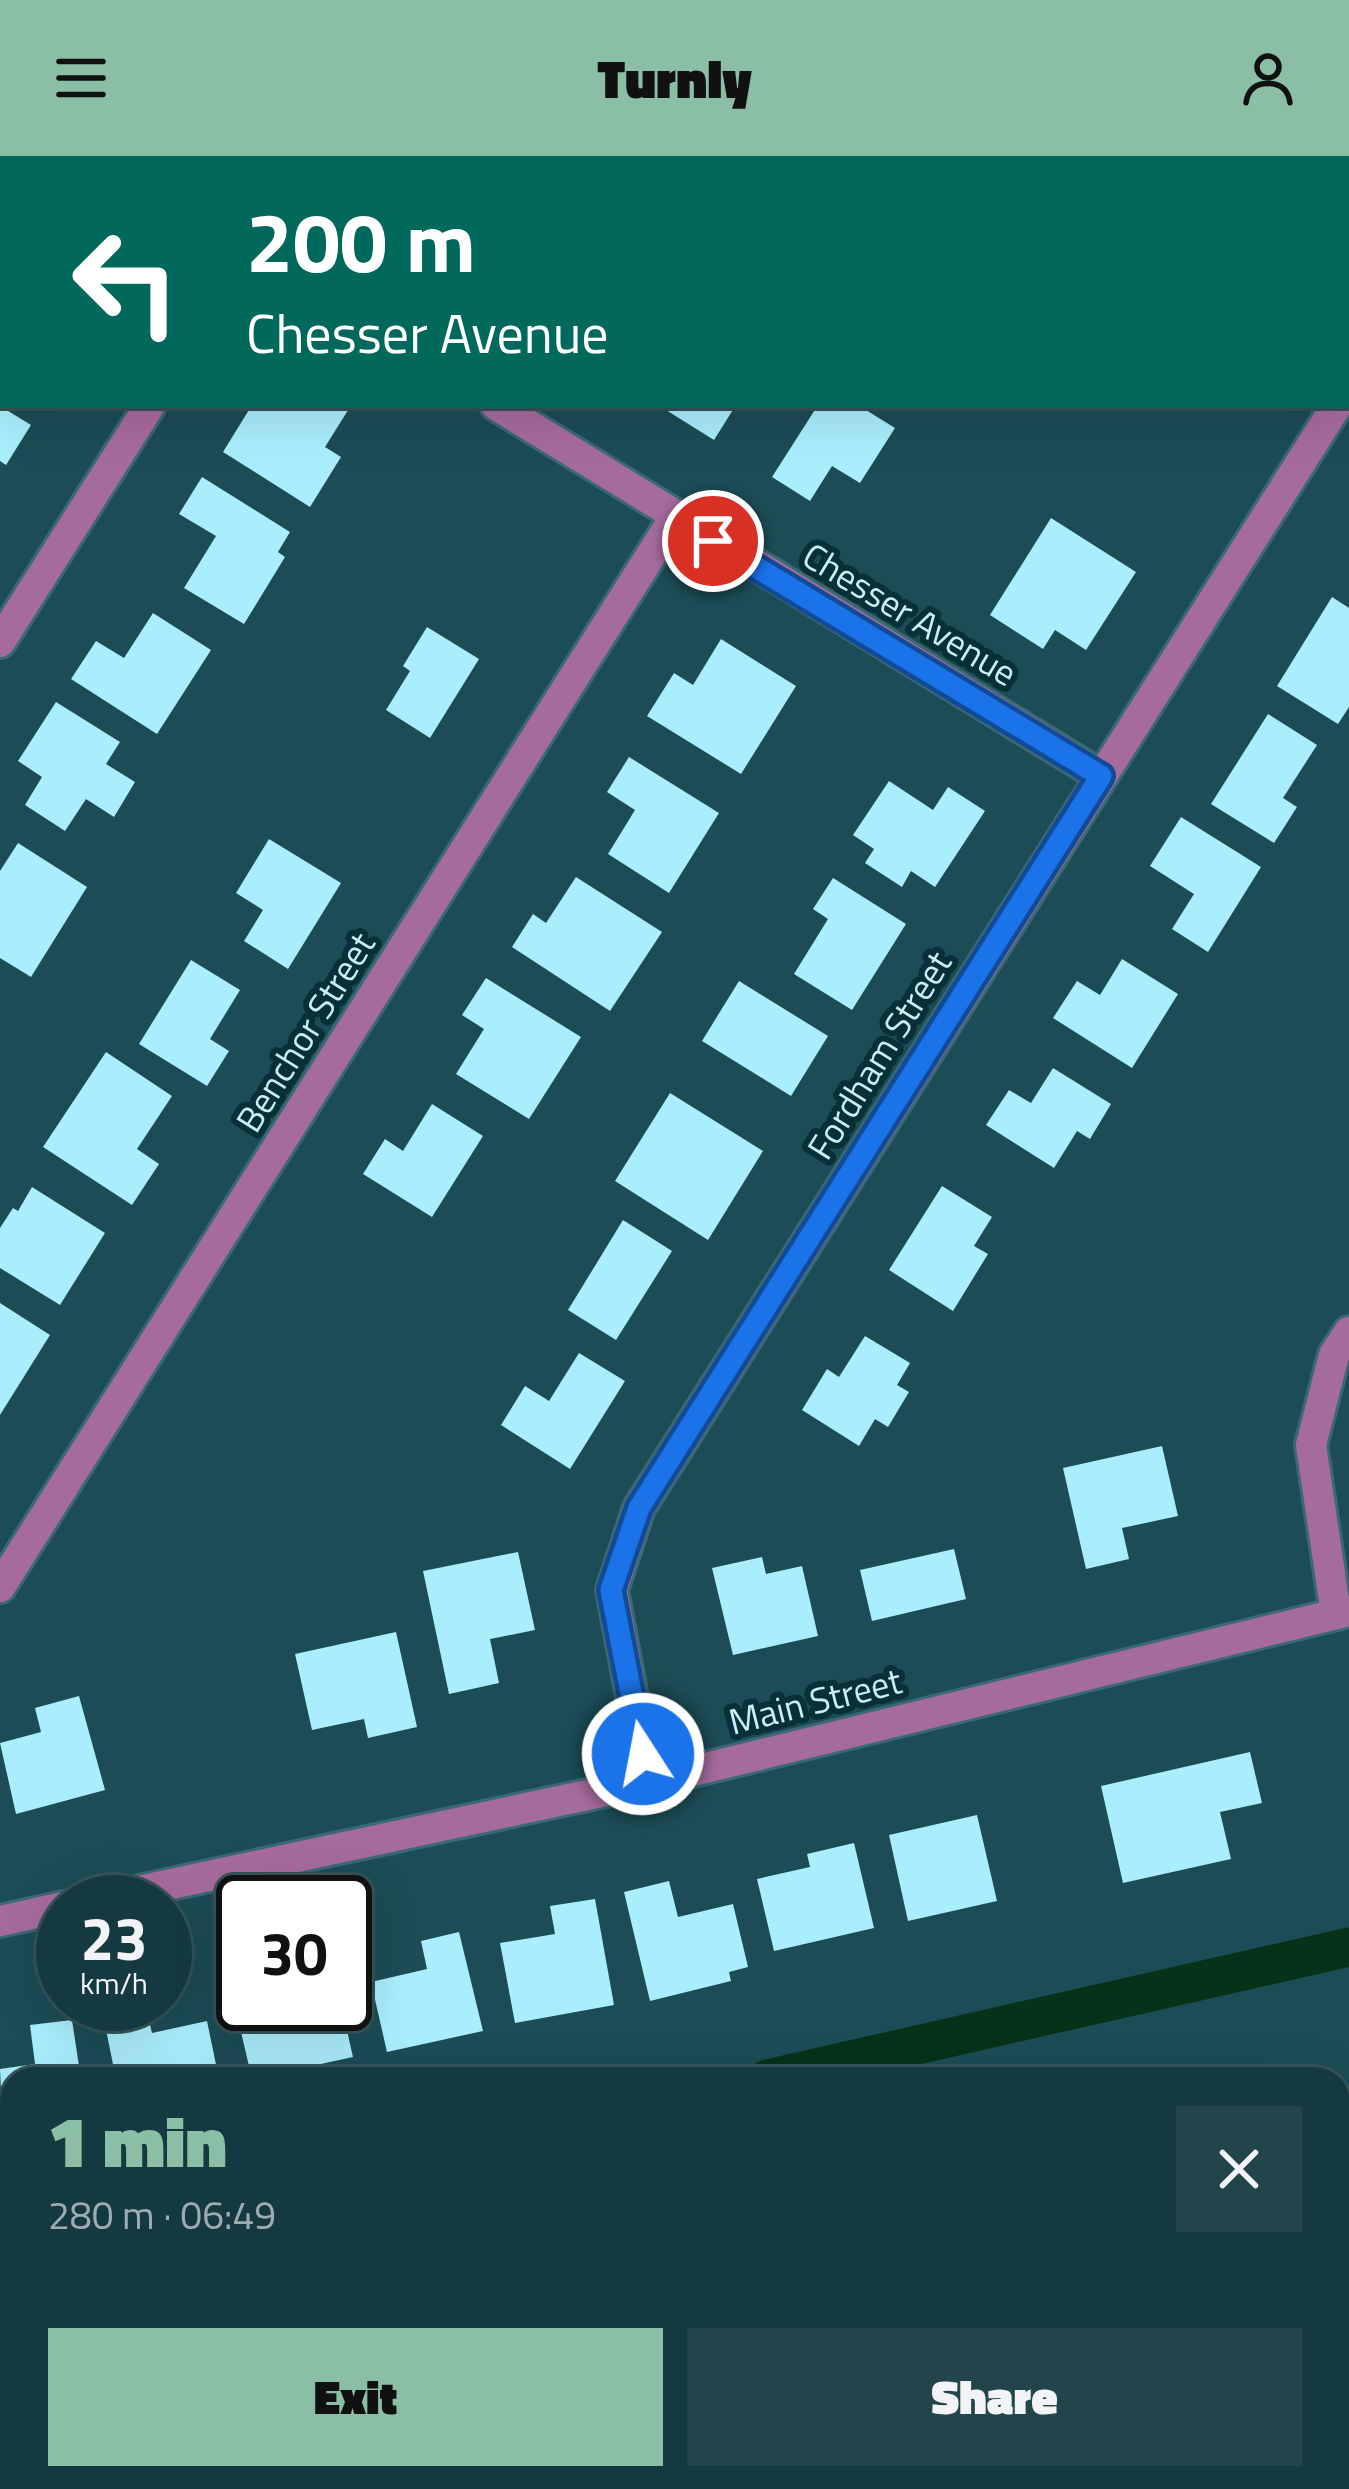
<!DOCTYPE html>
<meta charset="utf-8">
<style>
:root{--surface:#153940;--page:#22444b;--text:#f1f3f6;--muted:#9dacb1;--line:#345359;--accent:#8abfa5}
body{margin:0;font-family:"Titillium Web",sans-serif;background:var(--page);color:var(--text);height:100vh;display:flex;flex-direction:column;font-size:45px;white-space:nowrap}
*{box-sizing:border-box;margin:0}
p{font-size:39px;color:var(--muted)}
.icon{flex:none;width:66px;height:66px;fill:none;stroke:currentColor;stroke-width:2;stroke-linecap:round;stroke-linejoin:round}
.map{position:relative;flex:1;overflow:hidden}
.sheet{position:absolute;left:0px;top:1911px;width:1350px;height:423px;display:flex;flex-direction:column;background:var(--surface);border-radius:36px 36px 0 0;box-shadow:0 12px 48px #0002,0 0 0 3px var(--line)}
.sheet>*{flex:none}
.hud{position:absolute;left:0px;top:0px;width:1350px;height:252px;box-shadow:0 12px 48px #0002,0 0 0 3px var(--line);background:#00695c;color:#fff;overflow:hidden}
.speed{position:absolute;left:36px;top:1719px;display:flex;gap:24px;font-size:60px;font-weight:700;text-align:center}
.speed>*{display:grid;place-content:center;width:156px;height:156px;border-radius:50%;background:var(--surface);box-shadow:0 12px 48px #0002,0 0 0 3px var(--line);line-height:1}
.speed small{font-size:30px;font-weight:400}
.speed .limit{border:6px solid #111;border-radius:18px;background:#fff;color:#111}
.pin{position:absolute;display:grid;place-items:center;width:102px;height:102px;color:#fff;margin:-51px;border:6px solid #fff;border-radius:50%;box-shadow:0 3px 12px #0007}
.me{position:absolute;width:132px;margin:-66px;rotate:349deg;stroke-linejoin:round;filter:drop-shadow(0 0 9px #0008)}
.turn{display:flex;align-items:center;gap:42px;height:252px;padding:0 48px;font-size:54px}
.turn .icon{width:156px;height:156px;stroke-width:2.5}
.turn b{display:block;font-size:84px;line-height:102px}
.round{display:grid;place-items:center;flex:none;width:126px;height:126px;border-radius:0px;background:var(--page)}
.overview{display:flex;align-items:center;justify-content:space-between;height:204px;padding:0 48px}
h1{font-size:72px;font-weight:800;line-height:90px;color:var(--accent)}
.action{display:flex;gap:24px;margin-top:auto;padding:24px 48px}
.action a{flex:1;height:138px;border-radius:0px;background:var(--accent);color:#111;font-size:48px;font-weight:800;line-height:138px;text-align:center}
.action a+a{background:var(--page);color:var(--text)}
header{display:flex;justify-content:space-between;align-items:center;height:156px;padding:0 48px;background:var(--accent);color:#111;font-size:54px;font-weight:800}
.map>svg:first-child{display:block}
</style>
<header><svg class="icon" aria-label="menu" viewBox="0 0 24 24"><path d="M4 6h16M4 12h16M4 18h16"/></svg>Turnly<svg class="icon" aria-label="person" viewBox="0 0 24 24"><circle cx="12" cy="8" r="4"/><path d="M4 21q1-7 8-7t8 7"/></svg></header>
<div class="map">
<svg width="1349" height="2333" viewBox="0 0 1349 2333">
<rect width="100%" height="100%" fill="#1c4c55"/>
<path fill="#66582c" d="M12,2278V2322H350L352,2333H0V2279Z"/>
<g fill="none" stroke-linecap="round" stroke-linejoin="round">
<g stroke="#063218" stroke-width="39">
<path d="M767,1923L1349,1791"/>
<path d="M0,2098L12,2095"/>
</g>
</g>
<g fill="#aaeefd">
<path d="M252,249L350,251L325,291L341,301L310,351L223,296Z"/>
<path d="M658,249H736L714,284Z"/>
<path d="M818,249H869L866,254L895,272L860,327L832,310L810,345L772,321Z"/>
<path d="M0,250L31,269L6,309L0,305Z"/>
<path d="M202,321L290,376L278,396L285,401L244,468L184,432L216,380L179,358Z"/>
<path d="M1051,362L1136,416L1086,494L1055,474L1043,493L990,459Z"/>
<path d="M1332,441L1349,452V551L1338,568L1277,530Z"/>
<path d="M153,457L211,494L157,578L71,523L96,485L124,502Z"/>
<path d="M427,471L479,503L430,582L386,554L410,515L403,510Z"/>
<path d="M721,483L796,530L741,618L647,560L674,517L693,529Z"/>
<path d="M56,546L120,586L106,608L135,626L114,661L86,643L65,675L25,649L42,621L18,605Z"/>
<path d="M1268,558L1317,589L1283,642L1297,651L1274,687L1211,648Z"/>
<path d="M629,601L719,657L669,737L608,698L635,654L607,636Z"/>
<path d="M889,625L933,654L948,631L985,655L935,731L911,715L902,731L865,707L874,693L853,679Z"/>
<path d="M1181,661L1261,711L1208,796L1172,773L1194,738L1150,710Z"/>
<path d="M269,683L341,727L288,813L244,785L263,754L236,737Z"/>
<path d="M18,687L87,731L31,821L0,802V715Z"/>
<path d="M576,721L662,776L610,855L512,791L533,758L546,767Z"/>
<path d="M833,722L906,768L852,854L794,818L828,763L813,753Z"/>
<path d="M1122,803L1178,838L1132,912L1053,862L1077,825L1100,839Z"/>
<path d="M191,804L240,834L210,883L229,895L207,930L139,888Z"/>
<path d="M486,822L581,881L529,963L456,918L484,873L462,859Z"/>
<path d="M739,825L828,880L791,940L702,885Z"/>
<path d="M106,896L172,940L137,993L159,1008L132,1049L43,991Z"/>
<path d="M1053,912L1111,948L1090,983L1077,975L1054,1012L986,969L1009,934L1031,947Z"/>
<path d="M670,937L763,995L708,1084L615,1025Z"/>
<path d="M432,948L483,980L432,1061L363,1018L385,983L403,995Z"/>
<path d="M942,1030L992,1061L974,1090L988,1098L953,1155L889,1114Z"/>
<path d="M32,1031L105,1077L60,1149L0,1112V1072L13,1052L18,1055Z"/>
<path d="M623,1064L672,1095L616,1184L568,1154Z"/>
<path d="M0,1147L50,1179L0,1259Z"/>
<path d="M865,1180L910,1207L897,1229L909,1236L888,1271L875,1263L859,1290L802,1254L827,1213L839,1221Z"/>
<path d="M579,1197L625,1225L570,1313L501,1269L525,1230L549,1245Z"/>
<path d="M1162,1290L1178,1360L1122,1372L1129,1403L1086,1413L1063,1312Z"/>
<path d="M954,1393L966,1443L872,1465L860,1414Z"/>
<path d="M518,1396L535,1474L490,1483L499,1527L449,1538L423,1415Z"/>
<path d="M762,1401L766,1418L802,1410L818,1480L733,1499L712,1412Z"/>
<path d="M396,1476L417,1571L368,1582L364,1563L312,1574L295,1498Z"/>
<path d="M79,1540L105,1634L16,1658L0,1587L41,1576L35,1552Z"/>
<path d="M1250,1596L1262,1647L1220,1656L1231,1703L1123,1727L1101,1630Z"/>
<path d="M977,1659L997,1745L908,1765L889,1679Z"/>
<path d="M854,1687L874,1772L774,1795L757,1723L810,1711L807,1698Z"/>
<path d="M669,1725L678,1761L733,1748L748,1811L729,1816L731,1825L650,1845L624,1736Z"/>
<path d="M595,1743L614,1849L515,1867L500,1787L555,1778L550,1750Z"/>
<path d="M459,1776L483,1875L387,1896L371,1826L427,1813L421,1785Z"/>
<path d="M243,1830V1848H341L353,1901L252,1923L231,1833Z"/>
<path d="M128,1848H145L152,1877L207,1865L219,1923H116L102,1854Z"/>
<path d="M72,1864L81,1923H12V1996L4,1998L0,1913L35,1908L30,1869Z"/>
<path d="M1349,1931V2056L1338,2059V1933Z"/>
<path d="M1349,2213V2289H1347L1338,2245V2216Z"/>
<path d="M873,2322H948L951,2333H876Z"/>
<path d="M981,2322H1078L1080,2333H983Z"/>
<path d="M1107,2322H1196L1198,2333H1109Z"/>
<path d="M1234,2322H1307L1309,2333H1237Z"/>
</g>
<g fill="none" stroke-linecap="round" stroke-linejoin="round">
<defs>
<g id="minor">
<path d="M104,0L108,3"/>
<path d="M1075,0L1079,3"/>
<path d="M1347,173L1349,174"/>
<path d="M496,249L1101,620"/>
<path d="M0,486L150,249"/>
<path d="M0,1431L675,361"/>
<path d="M1336,1458L1311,1289L1334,1199L1349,1176"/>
<path d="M648,1626L612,1434L639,1352L1337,249"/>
<path d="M87,1746L648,1626L1349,1455"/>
<path d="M0,1765L63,1751"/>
<path d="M1338,2126L1349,2123"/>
<path d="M0,2240L12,2238"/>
<path d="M695,2322V2333"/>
</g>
</defs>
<use href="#minor" stroke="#3b6972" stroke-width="36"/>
<use href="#minor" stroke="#a66b9d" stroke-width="30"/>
</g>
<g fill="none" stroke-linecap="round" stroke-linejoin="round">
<defs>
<path id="route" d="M643,1598L611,1434L639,1352L1101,620L713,385"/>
</defs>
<use href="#route" stroke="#114b97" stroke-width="30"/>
<use href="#route" stroke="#1a73e8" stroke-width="21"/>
</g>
<g text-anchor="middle" stroke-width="12" stroke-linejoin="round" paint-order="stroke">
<g font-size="36" fill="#c6eff8" stroke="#083037">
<text transform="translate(910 458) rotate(31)" y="13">Chesser Avenue</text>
<text transform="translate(305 876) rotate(-58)" y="13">Benchor Street</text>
<text transform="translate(879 899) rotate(-58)" y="13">Fordham Street</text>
<text transform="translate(815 1545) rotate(-14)" y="13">Main Street</text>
</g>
</g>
</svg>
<div class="speed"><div>23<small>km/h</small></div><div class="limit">30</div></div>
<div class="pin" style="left:713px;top:385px;background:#d93025"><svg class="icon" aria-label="arrive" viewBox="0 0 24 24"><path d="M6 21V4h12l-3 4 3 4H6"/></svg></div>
<svg class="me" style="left:643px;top:1598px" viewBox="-20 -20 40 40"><circle r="17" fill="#1a73e8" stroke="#fff" stroke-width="3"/><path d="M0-11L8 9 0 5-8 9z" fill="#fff"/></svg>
<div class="hud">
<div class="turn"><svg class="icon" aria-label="left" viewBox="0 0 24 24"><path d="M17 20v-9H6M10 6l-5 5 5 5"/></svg><div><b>200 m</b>Chesser Avenue</div></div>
</div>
<section class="sheet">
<div class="overview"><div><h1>1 min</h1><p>280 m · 06:49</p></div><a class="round"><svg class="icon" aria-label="close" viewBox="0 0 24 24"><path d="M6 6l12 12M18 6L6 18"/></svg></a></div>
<div class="action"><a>Exit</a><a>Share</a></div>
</section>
</div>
